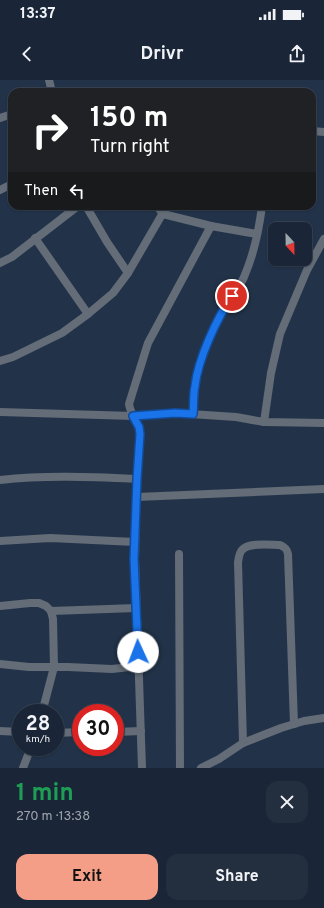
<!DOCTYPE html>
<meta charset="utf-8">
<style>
:root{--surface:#1a2637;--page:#232e3f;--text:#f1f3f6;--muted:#9fa5ad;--line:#384352;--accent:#f49e87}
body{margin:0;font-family:Overpass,sans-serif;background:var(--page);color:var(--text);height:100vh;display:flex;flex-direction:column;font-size:15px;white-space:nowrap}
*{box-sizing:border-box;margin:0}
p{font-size:13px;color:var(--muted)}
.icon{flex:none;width:22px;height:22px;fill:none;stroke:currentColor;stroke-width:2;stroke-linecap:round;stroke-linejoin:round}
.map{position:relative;height:688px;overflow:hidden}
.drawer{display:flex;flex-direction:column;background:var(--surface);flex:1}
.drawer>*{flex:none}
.guide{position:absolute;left:8px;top:8px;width:308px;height:122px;border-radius:12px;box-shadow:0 1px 3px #0004,0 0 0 1px var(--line);background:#202124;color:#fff;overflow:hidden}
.needle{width:26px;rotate:158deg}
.buttons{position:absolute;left:268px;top:142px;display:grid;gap:8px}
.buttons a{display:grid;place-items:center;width:44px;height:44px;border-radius:8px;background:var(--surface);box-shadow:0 1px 3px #0004,0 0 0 1px var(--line);font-size:20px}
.speed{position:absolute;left:12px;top:624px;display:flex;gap:8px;font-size:20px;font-weight:700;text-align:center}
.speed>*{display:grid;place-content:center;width:52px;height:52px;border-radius:50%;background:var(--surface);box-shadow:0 1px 3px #0004,0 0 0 1px var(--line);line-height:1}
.speed small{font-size:10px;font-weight:400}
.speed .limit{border:6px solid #d22;background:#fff;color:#111}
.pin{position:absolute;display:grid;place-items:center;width:34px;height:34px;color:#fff;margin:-17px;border:2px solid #fff;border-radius:50%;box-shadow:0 1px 4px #0007}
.me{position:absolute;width:44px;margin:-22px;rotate:358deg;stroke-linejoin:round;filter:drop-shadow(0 0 3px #0008)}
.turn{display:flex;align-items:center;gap:14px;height:84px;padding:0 16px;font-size:18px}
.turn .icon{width:52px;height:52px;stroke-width:2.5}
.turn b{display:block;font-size:28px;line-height:34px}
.then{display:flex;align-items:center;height:38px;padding:0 16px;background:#0003;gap:8px;font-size:15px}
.round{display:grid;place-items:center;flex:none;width:42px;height:42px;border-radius:12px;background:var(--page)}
.headline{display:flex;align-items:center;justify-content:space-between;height:68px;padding:0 16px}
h1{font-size:24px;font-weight:700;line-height:30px;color:#1e9e55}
.action{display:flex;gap:8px;margin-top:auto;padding:8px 16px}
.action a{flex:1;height:46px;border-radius:12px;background:var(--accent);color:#111;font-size:16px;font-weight:700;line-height:46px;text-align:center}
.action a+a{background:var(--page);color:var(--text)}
.status{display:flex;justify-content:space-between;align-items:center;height:28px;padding:0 20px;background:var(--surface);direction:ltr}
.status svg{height:11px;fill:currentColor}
header{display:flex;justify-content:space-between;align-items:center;height:52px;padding:0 16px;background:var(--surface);font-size:18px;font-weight:700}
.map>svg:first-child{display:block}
</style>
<div class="status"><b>13:37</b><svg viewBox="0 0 49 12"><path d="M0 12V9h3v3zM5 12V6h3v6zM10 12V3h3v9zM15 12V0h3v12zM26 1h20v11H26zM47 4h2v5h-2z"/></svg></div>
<header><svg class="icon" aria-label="back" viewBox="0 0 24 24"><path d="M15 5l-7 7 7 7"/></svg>Drivr<svg class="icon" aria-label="share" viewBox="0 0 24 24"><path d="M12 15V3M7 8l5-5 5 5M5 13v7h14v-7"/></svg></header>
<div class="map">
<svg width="324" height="688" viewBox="0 0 324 688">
<rect width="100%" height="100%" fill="#223349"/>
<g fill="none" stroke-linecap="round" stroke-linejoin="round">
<g stroke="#636c77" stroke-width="8">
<path d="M49,0L52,12"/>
<path d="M0,38L12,34"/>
<path d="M312,51L324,52"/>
<path d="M0,110L12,104"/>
<path d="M86,126L107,162L128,193"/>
<path d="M211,146L257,154"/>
<path d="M35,158L88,234"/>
<path d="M0,183L12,177L78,126"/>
<path d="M0,281L13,277L62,253L88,234L113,213L128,193L167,126"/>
<path d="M0,332L133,336L175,333L236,337L264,342L324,343"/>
<path d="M193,334C194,325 194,316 195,307C197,282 214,246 226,225C231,215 240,207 244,197C254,174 259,150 262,126"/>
<path d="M264,342L271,293L280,254L307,190L324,159"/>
<path d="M0,400C46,395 91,397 137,399"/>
<path d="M137,417L324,409"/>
<path d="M0,461L50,458L135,462"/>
<path d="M179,474L180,688"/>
<path d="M0,526L30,523H39L46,526L51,531L53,539L54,587L42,633"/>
<path d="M51,531L136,528"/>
<path d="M0,584L29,587H68L112,589L138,586"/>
<path d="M0,651L21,652"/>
<path d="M115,652L141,651"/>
<path d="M55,653L81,652"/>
<path d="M243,663L238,482C239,478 239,473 242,470C248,462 271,465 280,465C285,467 287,469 288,474L294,644"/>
<path d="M23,688L31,667"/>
<path d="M142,688L135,479L137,399L140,354C138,342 131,336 129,324L148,263L211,146L163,134L157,126"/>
<path d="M201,688L219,679L243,663L281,648L304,641L324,638"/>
</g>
</g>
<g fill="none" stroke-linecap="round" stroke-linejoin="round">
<defs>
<path id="route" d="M138,572L134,479L137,399L140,354L139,347L133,336L175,333L193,334C194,325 193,315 195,306C198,279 217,238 232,216"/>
</defs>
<use href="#route" stroke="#114b97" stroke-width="10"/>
<use href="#route" stroke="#1a73e8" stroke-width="7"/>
</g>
</svg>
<div class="buttons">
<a><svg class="needle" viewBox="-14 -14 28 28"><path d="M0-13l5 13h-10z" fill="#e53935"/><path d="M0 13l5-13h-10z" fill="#9fa5ad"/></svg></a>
</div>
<div class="speed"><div>28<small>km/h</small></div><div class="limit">30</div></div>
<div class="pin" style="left:232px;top:216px;background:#d93025"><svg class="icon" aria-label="arrive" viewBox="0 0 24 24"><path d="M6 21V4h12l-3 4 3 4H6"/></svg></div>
<svg class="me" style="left:138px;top:572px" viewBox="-20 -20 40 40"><circle r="19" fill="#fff"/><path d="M0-13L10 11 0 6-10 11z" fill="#1a73e8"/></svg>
<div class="guide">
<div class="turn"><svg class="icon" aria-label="right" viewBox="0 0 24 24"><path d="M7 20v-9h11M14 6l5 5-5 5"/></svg><div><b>150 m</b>Turn right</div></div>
<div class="then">Then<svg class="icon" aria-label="left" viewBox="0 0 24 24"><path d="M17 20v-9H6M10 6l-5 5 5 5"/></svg></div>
</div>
</div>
<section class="drawer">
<div class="headline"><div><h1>1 min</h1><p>270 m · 13:38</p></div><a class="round"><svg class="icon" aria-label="close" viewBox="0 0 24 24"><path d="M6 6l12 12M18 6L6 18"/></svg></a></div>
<div class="action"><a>Exit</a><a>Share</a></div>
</section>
